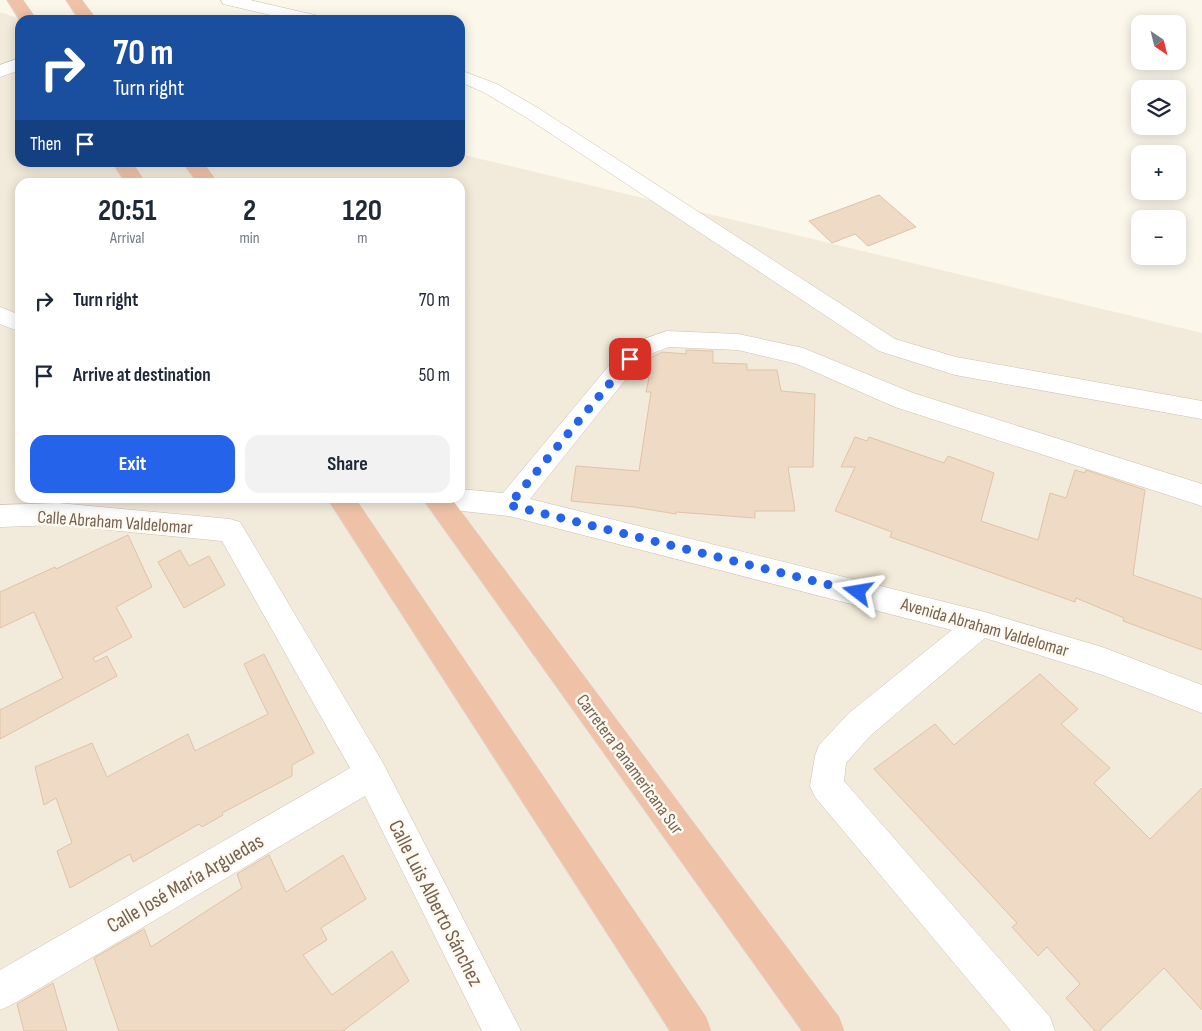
<!DOCTYPE html>
<meta charset="utf-8">
<style>
:root{--surface:#fff;--page:#f2f2f3;--text:#1f2937;--muted:#747a83;--accent:#2563eb}
body{margin:0;font-family:"Sofia Sans Condensed",sans-serif;background:var(--page);color:var(--text);height:100vh;display:flex;flex-direction:column;font-size:19px;white-space:nowrap}
*{box-sizing:border-box;margin:0}
p{font-size:16px;color:var(--muted)}
.icon{flex:none;width:28px;height:28px;fill:none;stroke:currentColor;stroke-width:2;stroke-linecap:round;stroke-linejoin:round}
.map{position:relative;flex:1;overflow:hidden}
.side{position:absolute;left:15px;top:178px;width:450px;height:325px;display:flex;flex-direction:column;background:var(--surface);border-radius:15px;box-shadow:0 2px 12px #0003}
.side>*{flex:none}
.guide{position:absolute;left:15px;top:15px;width:450px;height:152px;border-radius:15px;box-shadow:0 2px 12px #0003;background:#1a4fa0;color:#fff;overflow:hidden}
.needle{width:32px;rotate:145deg}
.fabs{position:absolute;left:1131px;top:15px;display:grid;gap:10px}
.fabs a{display:grid;place-items:center;width:55px;height:55px;border-radius:10px;background:var(--surface);box-shadow:0 2px 12px #0003;font-size:25px}
.pin{position:absolute;display:grid;place-items:center;width:42px;height:42px;color:#fff;margin:-21px;border-radius:10px;box-shadow:0 2px 8px #0006}
.me{position:absolute;width:55px;margin:-28px;rotate:284deg;stroke-linejoin:round;filter:drop-shadow(0 0 4px #0008)}
.turn{display:flex;align-items:center;gap:18px;height:105px;padding:0 15px;font-size:22px}
.turn .icon{width:65px;height:65px;stroke-width:2.5}
.turn b{display:block;font-size:35px;line-height:42px}
.then{display:flex;align-items:center;height:48px;padding:0 15px;background:#0003;gap:10px;font-size:19px}
.eta{display:flex;justify-content:space-evenly;align-items:center;height:85px;text-align:center}
.eta b{font-size:30px;font-weight:700;line-height:35px}
.cta{display:flex;gap:10px;margin-top:auto;padding:10px 15px}
.cta a{flex:1;height:58px;border-radius:15px;background:var(--accent);color:#fff;font-size:20px;font-weight:700;line-height:58px;text-align:center}
.cta a+a{background:var(--page);color:var(--text)}
ul{padding:0;list-style:none}
li{display:flex;align-items:center;gap:15px;height:75px;padding:0 15px}
li div{flex:1}
li b{display:block;font-size:19px}
li em{font-style:normal}
.map>svg:first-child{display:block}
</style>
<div class="map">
<svg width="1202" height="1031" viewBox="0 0 1202 1031">
<rect width="100%" height="100%" fill="#fbf7eb"/>
<path fill="#f2eada" fill-rule="evenodd" d="M0,12L23,20H20V162H460V154L1202,333V1031H0ZM20,182H460V498H20Z"/>
<g fill="#eedac5" stroke="#e0c3a7">
<path d="M879,195L916,227L868,246L855,234L832,243L809,221Z"/>
<path d="M686,350L713,351V363L747,364V370H777L781,391L815,394L813,467H788L795,511H755V518L676,512V514L634,507L571,501L576,466L639,471L651,392H646L649,378L643,377L646,360L662,352L686,354Z"/>
<path d="M855,437L867,441L869,437L944,463L948,456L994,473L981,521L1038,540L1050,493L1066,498L1075,470L1085,473L1086,470L1145,490L1133,575L1202,599V650L1123,621L1124,618L1076,598L1075,602L890,537L892,532L835,511L855,467H841Z"/>
<path d="M128,535L152,587L116,607L132,637L93,658L95,662L107,656L117,676L0,739V710L63,678L34,612L0,628V592L55,567L56,569Z"/>
<path d="M180,550L189,566L209,556L225,585L184,608L158,562Z"/>
<path d="M264,654L314,753L292,765V776L222,813L223,815L202,827L199,824L133,862L130,854L70,888L57,851L72,843L56,798L44,805L35,767L92,743L107,777L188,734L195,751L268,714L244,664Z"/>
<path d="M1040,674L1078,709L1061,724L1110,768L1094,783L1150,839L1202,788V1010L1164,968L1099,1031H1095L1066,998L1080,984L1047,947L1038,956L1012,927L1017,923L874,769L935,724L954,745Z"/>
<path d="M269,855L286,892L343,855L366,899L321,928L327,940L303,955L332,995L392,951L409,981L343,1031H119L94,958L144,929L151,947L242,888L237,874Z"/>
<path d="M53,983L67,1031H24L17,1004Z"/>
</g>
<g fill="none" stroke-linecap="round" stroke-linejoin="round">
<defs>
<g id="minor">
<path d="M221,0H250L319,16L322,20H292L223,4Z"/>
<path d="M20,58V70L0,77V65Z"/>
<path d="M460,70L497,84L538,108L895,339L956,357L1202,401V419L955,375L879,351L524,116L483,92L460,82Z"/>
<path d="M0,307L20,315V332L0,324Z"/>
<path d="M667,331L738,334L803,348L913,393L1202,484V506L895,407L797,364L738,350L669,347L648,355L630,374L530,499L981,611L1102,647L1202,685V713L1100,674L985,638L871,735L846,763L844,781L1050,1017L1055,1031H1011L815,797L810,786L815,756L819,745L849,713L952,630L509,516L443,509L433,506L430,498H460V489L503,493L612,362L632,343Z"/>
<path d="M58,503L230,519L240,522L383,763L521,1031H482L365,796L13,1004L0,1010V970L350,768L222,541L58,525L0,527V505Z"/>
</g>
<g id="highway">
<path d="M7,0H23L37,20L20,21Z"/>
<path d="M66,0H82L97,20H79Z"/>
<path d="M112,162H132L145,182H125Z"/>
<path d="M182,162H203L217,182H197Z"/>
<path d="M327,498H355L706,1017L711,1031H670Z"/>
<path d="M422,498H451L839,1017L844,1031H802Z"/>
</g>
</defs>
<use href="#minor" stroke="#cdc0b2" stroke-width="1"/>
<use href="#highway" stroke="#dbd6d2" stroke-width="1"/>
<use href="#minor" fill="#fff" fill-rule="evenodd"/>
<use href="#highway" fill="#efc2a8" fill-rule="evenodd"/>
</g>
<g fill="none" stroke-linecap="round" stroke-linejoin="round">
<path stroke="#2563eb" stroke-width="9" stroke-dasharray="0 16.2" d="M630,359L509,505L858,592"/>
</g>
<g text-anchor="middle" stroke-width="5" stroke-linejoin="round" paint-order="stroke">
<g font-size="18" fill="#756150" stroke="#fefaf2">
<text transform="translate(115 522) rotate(4)" y="6">Calle Abraham Valdelomar</text>
<text transform="translate(985 627) rotate(16)" y="6">Avenida Abraham Valdelomar</text>
<text transform="translate(630 764) rotate(54)" y="6">Carretera Panamericana Sur</text>
</g>
<g font-size="21" fill="#756150" stroke="#fefaf2">
<text transform="translate(185 883) rotate(-30)" y="7">Calle José María Arguedas</text>
<text transform="translate(436 903) rotate(63)" y="7">Calle Luis Alberto Sánchez</text>
</g>
</g>
</svg>
<div class="fabs">
<a><svg class="needle" viewBox="-14 -14 28 28"><path d="M0-13l5 13h-10z" fill="#e53935"/><path d="M0 13l5-13h-10z" fill="#747a83"/></svg></a>
<a><svg class="icon" aria-label="layers" viewBox="0 0 24 24"><path d="M12 4l9 5-9 5-9-5zM3 14l9 5 9-5"/></svg></a>
<a>+</a>
<a>−</a>
</div>
<div class="pin" style="left:630px;top:359px;background:#d93025"><svg class="icon" aria-label="arrive" viewBox="0 0 24 24"><path d="M6 21V4h12l-3 4 3 4H6"/></svg></div>
<svg class="me" style="left:858px;top:592px" viewBox="-20 -20 40 40"><path d="M0-17L14 15 0 8-14 15z" fill="#2563eb" stroke="#fff" stroke-width="4"/></svg>
<div class="guide">
<div class="turn"><svg class="icon" aria-label="right" viewBox="0 0 24 24"><path d="M7 20v-9h11M14 6l5 5-5 5"/></svg><div><b>70 m</b>Turn right</div></div>
<div class="then">Then<svg class="icon" aria-label="arrive" viewBox="0 0 24 24"><path d="M6 21V4h12l-3 4 3 4H6"/></svg></div>
</div>
<section class="side">
<div class="eta">
<div><b>20:51</b><p>Arrival</p></div>
<div><b>2</b><p>min</p></div>
<div><b>120</b><p>m</p></div>
</div>
<ul>
<li><svg class="icon" aria-label="right" viewBox="0 0 24 24"><path d="M7 20v-9h11M14 6l5 5-5 5"/></svg><div><b>Turn right</b></div><em>70 m</em></li>
<li><svg class="icon" aria-label="arrive" viewBox="0 0 24 24"><path d="M6 21V4h12l-3 4 3 4H6"/></svg><div><b>Arrive at destination</b></div><em>50 m</em></li>
</ul>
<div class="cta"><a>Exit</a><a>Share</a></div>
</section>
</div>
